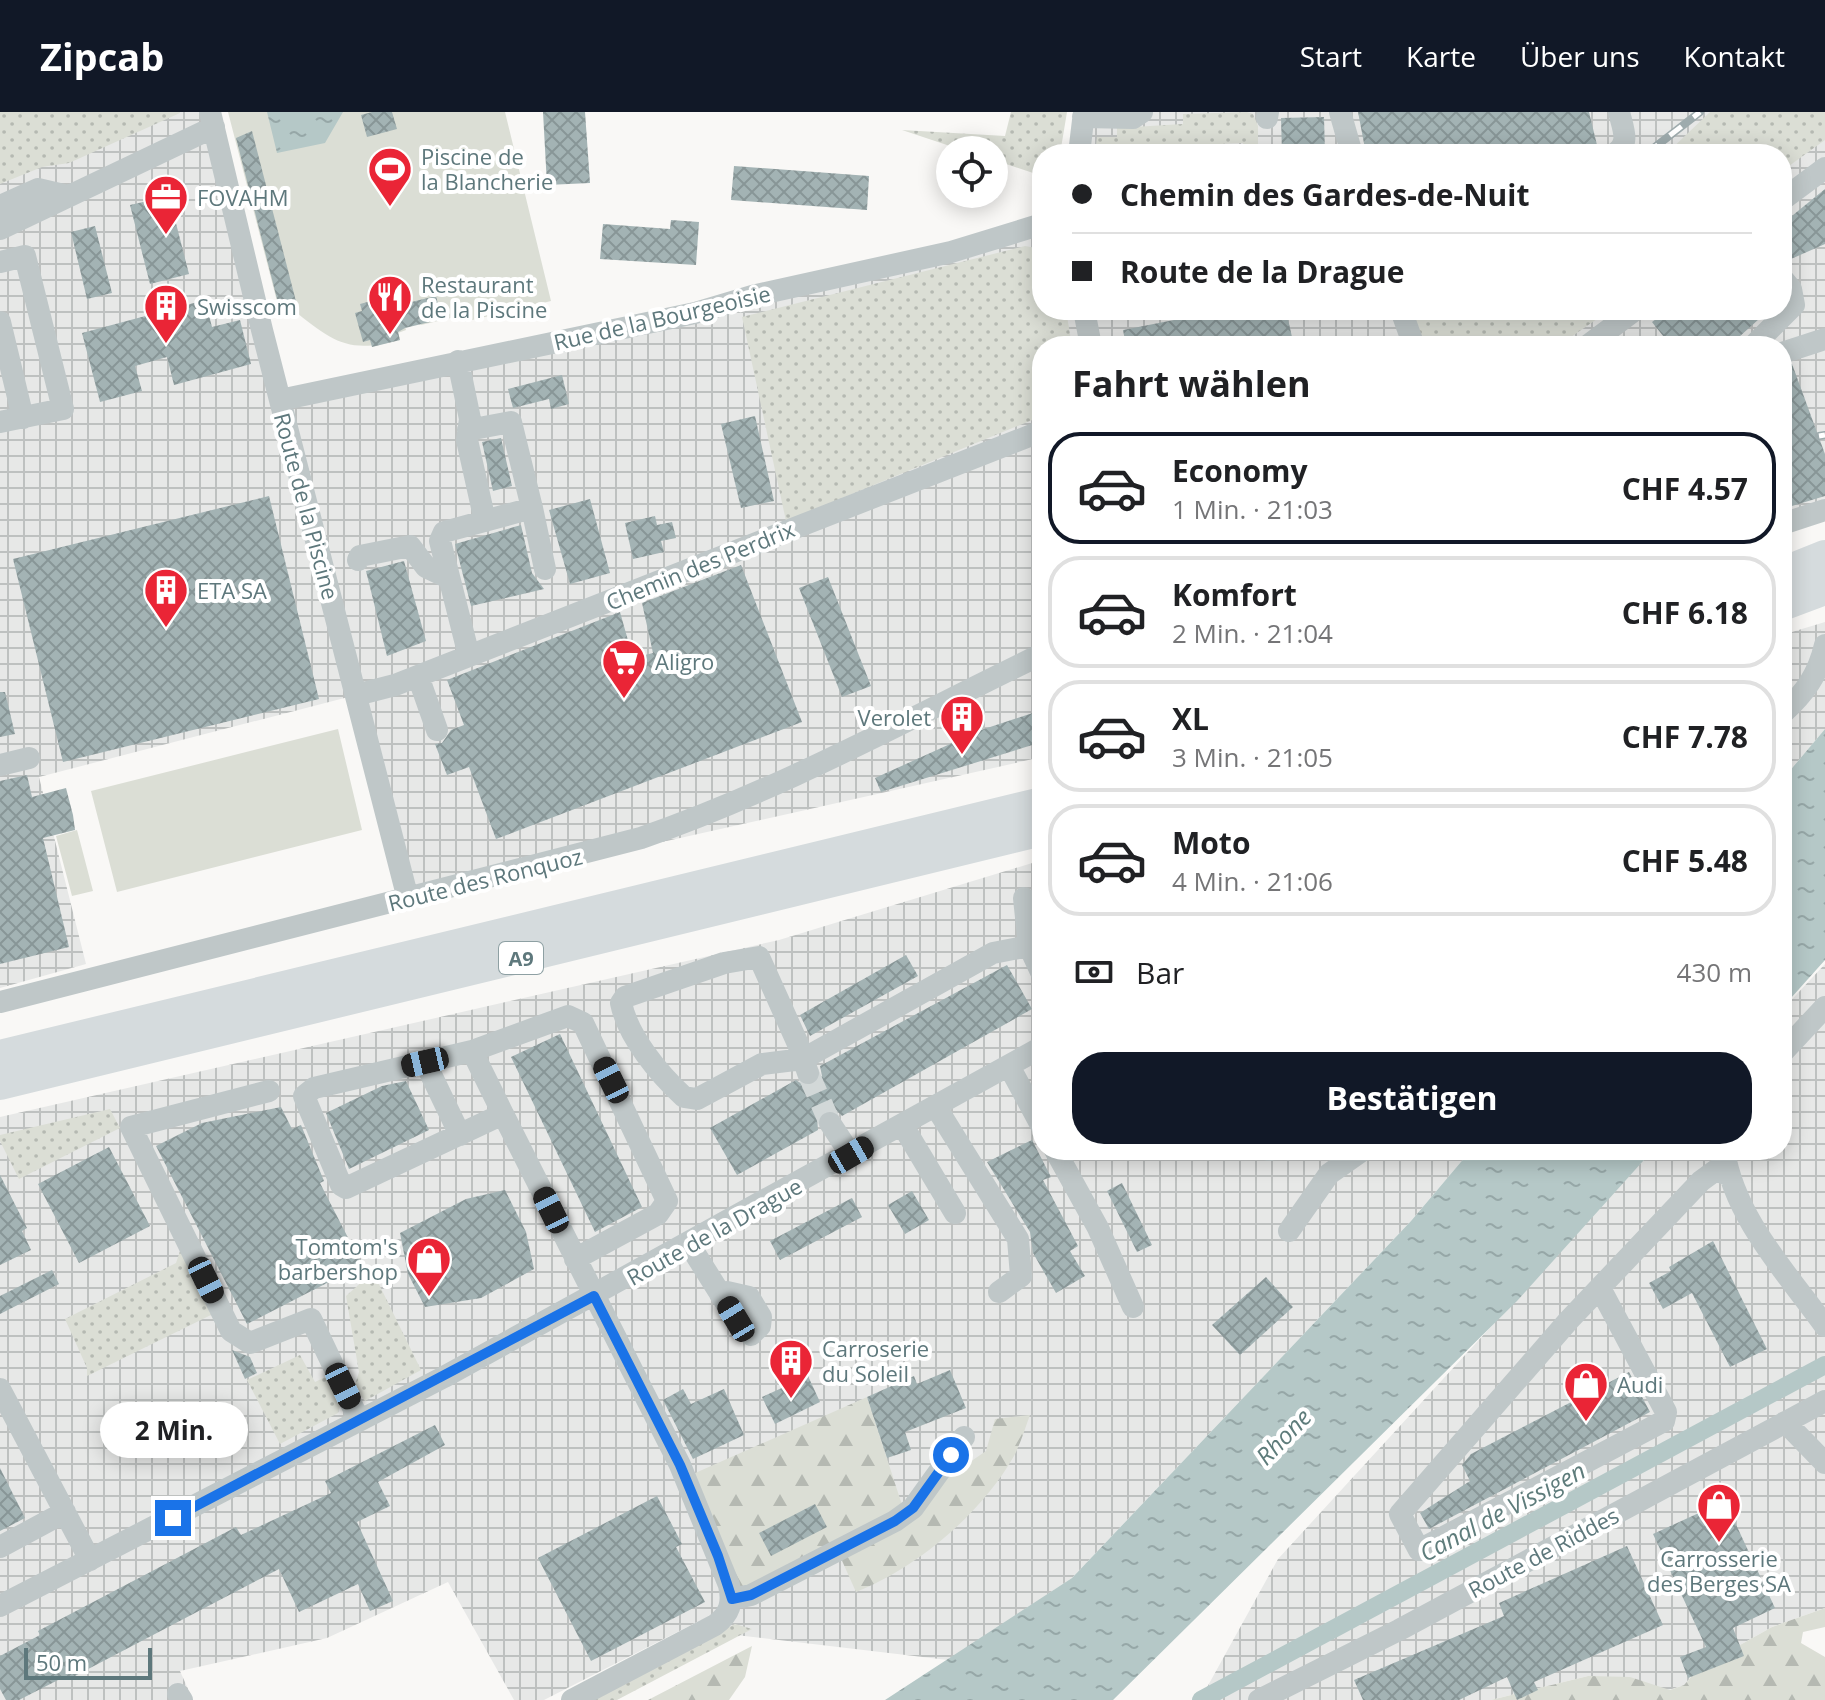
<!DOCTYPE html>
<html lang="de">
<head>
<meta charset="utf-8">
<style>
	body { margin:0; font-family:"Open Sans",sans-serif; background:#f2f2f2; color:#202124; height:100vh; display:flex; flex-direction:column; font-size:30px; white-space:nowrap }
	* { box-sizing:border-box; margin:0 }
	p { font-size:26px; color:#757577 }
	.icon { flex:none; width:44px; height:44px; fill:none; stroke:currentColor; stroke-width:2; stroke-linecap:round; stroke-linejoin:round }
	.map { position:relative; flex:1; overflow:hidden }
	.details { position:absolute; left:1032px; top:224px; width:760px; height:824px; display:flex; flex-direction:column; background:#fff; border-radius:32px; box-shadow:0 4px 20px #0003 }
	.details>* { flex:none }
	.guide { position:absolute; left:1032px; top:32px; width:760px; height:176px; border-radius:32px; box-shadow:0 4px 20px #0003; display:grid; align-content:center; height:176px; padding:0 40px; background:#fff }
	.fabs { position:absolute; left:936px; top:24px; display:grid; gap:16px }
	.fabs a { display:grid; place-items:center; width:72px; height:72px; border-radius:50%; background:#fff; box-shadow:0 4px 20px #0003; font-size:40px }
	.scale { position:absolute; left:24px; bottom:20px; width:128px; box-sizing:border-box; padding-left:8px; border:4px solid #5e787c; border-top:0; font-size:22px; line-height:28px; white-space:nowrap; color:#5e787c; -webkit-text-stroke:6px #fff; paint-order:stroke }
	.end { position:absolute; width:36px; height:36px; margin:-18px; border:10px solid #1a73e8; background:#fff; box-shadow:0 0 0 4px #fff }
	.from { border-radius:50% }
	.bubble { position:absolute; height:56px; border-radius:28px; background:#fff; box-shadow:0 4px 20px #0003; font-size:26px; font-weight:700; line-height:56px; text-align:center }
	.car { position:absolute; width:24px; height:48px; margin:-24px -12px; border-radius:10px; box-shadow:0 0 6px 2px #0007; background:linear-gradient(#222 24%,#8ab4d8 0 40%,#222 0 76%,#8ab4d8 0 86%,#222 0) }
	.guide b { display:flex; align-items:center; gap:28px; height:76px; font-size:30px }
	.guide b+b { border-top:2px solid #e0e0e0 }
	.guide i { width:20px; height:20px; background:#202124 }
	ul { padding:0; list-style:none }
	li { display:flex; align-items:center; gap:24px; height:112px; margin:0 16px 12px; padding:0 24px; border:4px solid #e0e0e0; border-radius:32px }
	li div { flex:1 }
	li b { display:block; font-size:30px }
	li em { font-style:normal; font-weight:700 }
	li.active { border-color:#111827 }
	li>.icon { width:72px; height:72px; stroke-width:1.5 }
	h2 { padding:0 40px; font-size:36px; line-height:96px }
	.pay { display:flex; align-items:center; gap:20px; height:88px; padding:0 40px; font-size:30px }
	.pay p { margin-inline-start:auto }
	.button { display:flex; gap:16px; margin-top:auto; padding:16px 40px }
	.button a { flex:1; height:92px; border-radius:32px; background:#111827; color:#fff; font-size:32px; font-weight:700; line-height:92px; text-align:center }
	header { display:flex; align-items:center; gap:48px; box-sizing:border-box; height:112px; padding:0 40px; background:#111827; color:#fff }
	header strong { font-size:38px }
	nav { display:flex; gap:44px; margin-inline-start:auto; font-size:28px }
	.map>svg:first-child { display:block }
	.industrial { fill:url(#industrial-grid) }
	.green { fill:url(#green-dots) }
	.forest { fill:url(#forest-firs) }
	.pitch { fill:#dbded5 }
	.water { fill:url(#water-ripples) }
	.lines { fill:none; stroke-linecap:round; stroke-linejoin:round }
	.canal { stroke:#b5c8c7; stroke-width:18 }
	.building { fill:url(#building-cross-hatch) }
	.minor-tunnel { stroke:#d2d8d8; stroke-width:22; stroke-dasharray:22 11; stroke-linecap:butt }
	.minor { stroke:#bfc7c8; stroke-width:22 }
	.highway { stroke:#d5dbdd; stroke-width:32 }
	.rail-casing { stroke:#9eabad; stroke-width:8 }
	.rail { stroke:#fff; stroke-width:5; stroke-dasharray:15; stroke-linecap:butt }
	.route { stroke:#1a73e8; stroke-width:10 }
	.labels { text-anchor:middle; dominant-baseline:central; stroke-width:8; stroke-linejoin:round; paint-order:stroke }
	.shield { fill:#fff; stroke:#8ea0a3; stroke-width:2 }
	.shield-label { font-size:20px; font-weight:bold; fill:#5e787c }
	.poi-label { font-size:22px; fill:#5e787c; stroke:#fff; text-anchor:start }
	.street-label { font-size:22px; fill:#5e787c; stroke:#fff }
	.water-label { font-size:24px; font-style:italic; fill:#5e7c7b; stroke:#fff }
</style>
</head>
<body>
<header>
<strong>Zipcab</strong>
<nav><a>Start</a><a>Karte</a><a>Über uns</a><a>Kontakt</a></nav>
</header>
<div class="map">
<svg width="1825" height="1588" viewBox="0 0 1825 1588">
	<defs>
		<pattern id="industrial-grid" width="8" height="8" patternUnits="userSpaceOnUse" patternTransform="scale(2)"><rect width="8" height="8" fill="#e7e8e7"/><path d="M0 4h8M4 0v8" fill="none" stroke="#bec1c0"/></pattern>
		<pattern id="green-dots" width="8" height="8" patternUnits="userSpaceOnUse" patternTransform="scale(2)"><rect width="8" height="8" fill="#dbded5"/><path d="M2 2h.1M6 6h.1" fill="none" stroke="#b5b9b2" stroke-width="1.8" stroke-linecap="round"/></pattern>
		<pattern id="forest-firs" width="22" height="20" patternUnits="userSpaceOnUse" patternTransform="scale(2)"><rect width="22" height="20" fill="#dbded5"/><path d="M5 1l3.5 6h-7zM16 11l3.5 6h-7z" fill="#b5b9b2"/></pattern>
		<pattern id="water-ripples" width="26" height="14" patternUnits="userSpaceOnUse" patternTransform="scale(2)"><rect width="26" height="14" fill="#b5c8c7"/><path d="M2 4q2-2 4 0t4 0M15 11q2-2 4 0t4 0" fill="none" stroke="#96a7a7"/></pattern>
		<pattern id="building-cross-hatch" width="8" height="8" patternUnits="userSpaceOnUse" patternTransform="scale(2)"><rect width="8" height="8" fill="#a3b3b4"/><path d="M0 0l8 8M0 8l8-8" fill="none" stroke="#889697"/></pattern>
	</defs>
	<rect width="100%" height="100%" fill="#f9f8f6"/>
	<!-- industrial -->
	<path class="industrial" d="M0,0H210L280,288L1042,112V198H1782V42H1079L1084,0H1825V404L1782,419V234H1042V645L408,787L356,583L39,665L86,852L0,876Z
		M1825,510V617L1782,668V523Z
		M1042,748V1038H1471L1411,1109L1072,1466L948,1548L710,1520L701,1508L544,1588H514L448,1470L327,1526L180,1559L193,1588H0V1005L779,828Z
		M1825,852V1496L1772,1515L1699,1556L1684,1573L1669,1578L1588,1564L1491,1588H1200L1278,1447L1653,1038H1782V898Z"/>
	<!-- green -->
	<path class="green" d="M0,0H180V1L69,51L42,55L0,72Z
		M1011,0H1067L1060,42H1042V64L994,48V38H962L902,18L1005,24Z
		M1247,0L1253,2L1258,14V32L1249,42H1244L1243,31L1123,36L1122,42H1095L1097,25H1117V16L1183,12V2Z
		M1710,0H1825V28L1782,59V42H1666Z
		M1025,134L1042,137V198H1066L1072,234H1042V304L786,409L742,205Z
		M1410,198H1610L1558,234H1423Z
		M110,997L120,1016L19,1067L0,1029V1023Z
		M181,1136L213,1202L87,1264V1256L65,1207L176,1151Z
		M373,1160L421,1258L365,1289L354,1276L359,1260L346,1184Z
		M300,1243L315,1270L325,1265L341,1291L338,1301L280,1332L247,1268Z
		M735,1512L752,1517L617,1588H586Z"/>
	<!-- forest -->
	<path class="forest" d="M867,1285L903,1396L986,1339L995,1307L1030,1303C1025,1316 1021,1331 1014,1344C981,1402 917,1456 856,1480L839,1442L741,1482L693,1362Z
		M1825,1496V1515L1803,1520L1801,1531L1825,1545V1588H1491L1588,1564L1630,1565L1670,1578L1684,1573L1699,1556L1772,1515Z
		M752,1534L745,1565L729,1588H648Z"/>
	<!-- pitch -->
	<path class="pitch" d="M228,0H505L551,189L464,210L455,205L421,213L419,206L404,210L406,218L398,221L400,228C348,242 333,230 292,197L280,201Z
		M338,617L362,718L117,780L91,679Z
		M77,718L93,779L72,784L56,724Z"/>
	<!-- water -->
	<path class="water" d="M267,0H343L325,31L277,41Z
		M1825,617V848L1782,896V668Z
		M1471,1038H1653L1517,1189L1113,1588H885L1072,1466L1411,1109Z"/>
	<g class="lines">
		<!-- canal -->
		<path class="canal" d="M1201,1588L1825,1253"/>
	</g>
	<!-- building -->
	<path class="building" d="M372,0H392L397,17L367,25L361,3Z
		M543,0H585L590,71L547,73Z
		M1358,0H1589L1597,33L1561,42H1366Z
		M1324,5L1325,42H1282L1281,6Z
		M252,19L298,197H281L277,187L236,26Z
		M734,54L869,64L867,98L731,88Z
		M1825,77V132L1791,147L1782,131V112Z
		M169,84L189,162L150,172L130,93Z
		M671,108L699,110L696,153L600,147L603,112L670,117Z
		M95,114L112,181L87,187L71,120Z
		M390,184L392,192L399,190V193L436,184L442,207L405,216L398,220L400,228L372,235L370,228L363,230L355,201L362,199L360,192Z
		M205,188L212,215L240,208L251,252L174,273L167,245L135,254L142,279L100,290L82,221Z
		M1225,198H1286L1294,234H1126L1123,218Z
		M1668,198H1769L1729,234L1722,228L1714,234H1671L1652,210Z
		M1792,252L1825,342V384L1782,397V255Z
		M562,263L569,292L551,297L549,287L513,296L508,277Z
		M755,304L774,389L741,396L721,312Z
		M501,326L512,374L493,379L482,330Z
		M269,384L319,587L63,650L13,447Z
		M590,387L610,461L570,472L549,398Z
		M655,404L657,413L672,410L676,426L661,429L664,440L633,447L625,411Z
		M521,413L532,461L544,477L471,494L455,432Z
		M404,449L426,529L387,544L366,459Z
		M741,453L802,610L496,727L469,655L447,663L435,632L442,631L451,618L464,613L447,568L620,500L633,546L653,541L642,491Z
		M828,465L871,574L842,585L799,476Z
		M0,580H5L15,622L0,625Z
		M1042,598V630L881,680L875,666L981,618Z
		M27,663L32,685L66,676L73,703L75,718L43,726L69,835L0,852V669Z
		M906,843L918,864L810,924L800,903Z
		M1007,853L1032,897L842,1004L836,998L823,999L817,1005L818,1018L737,1063L710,1016L796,968L805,974H813L822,964L820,954Z
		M560,922L642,1095L595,1120L511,945Z
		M406,969L429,1018L349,1057L326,1001L382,974Z
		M281,995L292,1017L301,1013L324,1069L320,1071L362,1153L247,1212L156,1034L202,1011Z
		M1032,1028L1051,1065L1043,1068L1078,1134L1070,1139L1085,1164L1056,1181L1033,1141L1030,1120L987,1050Z
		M109,1035L150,1114L79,1151L38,1072Z
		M0,1063L27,1116L22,1119L31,1138L0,1153Z
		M1122,1071L1152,1133L1137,1140L1107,1079Z
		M505,1078L526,1120L534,1157L481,1186L425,1195L408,1162L400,1121L466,1087Z
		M912,1079L929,1108L905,1122L888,1093Z
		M852,1086L862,1105L780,1148L770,1129Z
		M1713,1129L1767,1237L1730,1255L1692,1181L1663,1197L1649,1171L1671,1159L1669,1155Z
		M52,1158L59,1172L0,1202V1184Z
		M1266,1165L1293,1195L1240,1243L1212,1213Z
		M232,1238L250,1245L257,1261L245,1267Z
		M950,1258L966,1296L905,1320L911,1338L887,1346L867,1285L914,1264L917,1272Z
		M1629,1260L1650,1300L1429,1417L1420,1401L1470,1369L1462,1353L1471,1342Z
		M808,1264L820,1290L775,1312L762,1285Z
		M683,1277L691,1292L724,1277L744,1323L693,1347L663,1288Z
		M435,1313L445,1333L378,1370L390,1394L357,1410L393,1489L370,1499L358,1472L299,1500L279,1457L71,1566H62L19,1588H6L0,1577V1544L40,1523L38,1519L236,1415L241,1423L331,1381L325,1369Z
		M0,1356L25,1406L0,1419Z
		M657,1384L682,1432L676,1435L705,1490L591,1549L538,1446Z
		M1725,1389L1775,1496L1733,1516L1744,1544L1688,1566L1680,1545L1706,1535L1653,1422Z
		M815,1392L827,1415L771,1444L759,1421Z
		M1627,1434L1663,1513L1534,1570L1538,1578L1517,1588L1507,1565L1459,1588H1363L1354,1568L1504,1504L1499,1491Z"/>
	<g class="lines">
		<!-- minor-tunnel -->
		<path class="minor-tunnel" d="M808,961L830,1011"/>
		<!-- minor -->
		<path class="minor" d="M210,0L262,218L408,787
			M1340,0L1352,42
			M1083,5L1133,6L1142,0
			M1267,6L1268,0
			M1079,42L1084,0
			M1614,42C1631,32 1623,17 1619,0
			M1782,88L1825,56
			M0,94L38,77L68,84
			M0,117L214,15
			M0,150L25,144L63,297L0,310
			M1084,198L1091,234
			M1401,198L1414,234
			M0,210L23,306
			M1587,234L1635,198
			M1753,234L1794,193L1791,177L1782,166
			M1782,241L1825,227
			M458,249L470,307L467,328L485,409
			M280,288L695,201L752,184L951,140L1042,112
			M468,318L511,310L532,396
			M1782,412L1825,398
			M358,448L360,444L410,434L426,455L449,466
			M469,544L440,429L444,420L532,396L545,457
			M418,564L437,618
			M356,583L395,573L1042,319
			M1782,602C1805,581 1818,563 1825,533
			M0,653L29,646
			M1024,786L1029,834
			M0,890L641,726C780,678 910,606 1042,542
			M472,939L568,904L583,911L667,1089L658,1102L575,1147
			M1782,941L1825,895
			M425,950L460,1023
			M1009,954L1042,1015
			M808,961L798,932L759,845L724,851L625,885L621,891C628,925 659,962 684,985L697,987L762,952L803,947L993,841L1029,834L1042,862
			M269,979L131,1015L231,1219L250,1231L311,1207L359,1308
			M936,995L1018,1127L1021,1164L999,1180
			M503,1002L472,939L314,976L304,984L341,1073L346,1076L503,1002L680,1353L729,1473C733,1491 730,1502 715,1513L572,1588
			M830,1011L851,1043
			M903,1014L955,1101
			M1055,1038L1098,1116L1133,1195
			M1269,1038H1270
			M1724,1038C1734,1105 1786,1160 1825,1214
			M1289,1119L1329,1062L1363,1038
			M689,1132L736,1207L751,1223L760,1214L761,1205L749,1185L727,1180L720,1182
			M1601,1178L1666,1300L1664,1309L1419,1438L1400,1402L1569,1208L1701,1069L1716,1058L1728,1063
			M0,1277L90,1448
			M1785,1310L1825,1351
			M0,1435L65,1400
			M732,1487L751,1483L895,1409L913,1396L964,1325
			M0,1494L444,1265L1042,935
			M178,1582L182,1588
			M1259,1588L1399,1518L1825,1289"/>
		<!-- highway -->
		<path class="highway" d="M1782,461L1825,444
			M1782,493L1825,477
			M0,944L1042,691
			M0,972L1042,718"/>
		<!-- rail casing -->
		<g class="rail-casing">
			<path id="rail" d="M1646,42L1700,0
				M1819,324L1825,323"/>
		</g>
		<!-- rail -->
		<use href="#rail" class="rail"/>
	</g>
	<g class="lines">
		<!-- route -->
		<path class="route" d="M173,1406L594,1184L680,1353L718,1444L732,1487L751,1483L895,1409L913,1396L951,1343"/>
	</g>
	<!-- icons -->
	<defs>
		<g id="stadium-pin" transform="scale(2.3)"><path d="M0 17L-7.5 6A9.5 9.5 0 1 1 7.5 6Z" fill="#ea2536" stroke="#fff"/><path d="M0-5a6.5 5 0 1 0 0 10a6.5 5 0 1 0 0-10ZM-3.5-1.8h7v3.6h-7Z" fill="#fff"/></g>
		<g id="office-pin" transform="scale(2.3)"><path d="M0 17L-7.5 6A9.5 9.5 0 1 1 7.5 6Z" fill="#ea2536" stroke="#fff"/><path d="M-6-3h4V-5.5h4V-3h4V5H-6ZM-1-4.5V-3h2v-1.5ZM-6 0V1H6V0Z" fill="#fff"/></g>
		<g id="restaurant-pin" transform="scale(2.3)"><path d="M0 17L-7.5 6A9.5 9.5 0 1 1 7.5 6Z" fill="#ea2536" stroke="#fff"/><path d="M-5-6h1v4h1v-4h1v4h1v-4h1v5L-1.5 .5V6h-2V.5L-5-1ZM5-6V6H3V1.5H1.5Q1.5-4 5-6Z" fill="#fff"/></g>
		<g id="building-pin" transform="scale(2.3)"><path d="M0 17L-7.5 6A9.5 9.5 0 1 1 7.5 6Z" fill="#ea2536" stroke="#fff"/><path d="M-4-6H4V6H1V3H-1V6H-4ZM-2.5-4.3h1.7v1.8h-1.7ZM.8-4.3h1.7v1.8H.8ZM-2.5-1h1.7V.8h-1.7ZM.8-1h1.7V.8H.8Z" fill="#fff"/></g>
		<g id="supermarket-pin" transform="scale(2.3)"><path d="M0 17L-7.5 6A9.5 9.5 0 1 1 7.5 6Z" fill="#ea2536" stroke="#fff"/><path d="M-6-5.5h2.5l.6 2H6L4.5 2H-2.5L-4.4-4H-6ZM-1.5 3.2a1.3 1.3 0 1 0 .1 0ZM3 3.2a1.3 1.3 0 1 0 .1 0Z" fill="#fff"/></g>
		<g id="shop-pin" transform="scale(2.3)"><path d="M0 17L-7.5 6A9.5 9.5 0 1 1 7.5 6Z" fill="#ea2536" stroke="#fff"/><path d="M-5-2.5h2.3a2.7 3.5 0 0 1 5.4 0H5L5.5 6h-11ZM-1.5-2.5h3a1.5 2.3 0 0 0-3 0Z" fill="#fff"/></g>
	</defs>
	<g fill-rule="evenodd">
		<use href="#stadium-pin" x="390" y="57"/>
		<use href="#office-pin" x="166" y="85"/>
		<use href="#restaurant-pin" x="390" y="185"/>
		<use href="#building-pin" x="166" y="194"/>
		<use href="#building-pin" x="166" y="478"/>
		<use href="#supermarket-pin" x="624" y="549"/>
		<use href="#building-pin" x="962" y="605"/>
		<use href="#shop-pin" x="429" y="1147"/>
		<use href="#building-pin" x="791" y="1249"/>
		<use href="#shop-pin" x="1586" y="1272"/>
		<use href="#shop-pin" x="1719" y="1393"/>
	</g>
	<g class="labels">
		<!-- shield labels -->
		<rect class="shield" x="499" y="830" width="44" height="32" rx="6"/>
		<g class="shield-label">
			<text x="521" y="846">A9</text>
		</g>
		<!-- poi labels -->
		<g class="poi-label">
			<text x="421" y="44">Piscine de<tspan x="421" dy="25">la Blancherie</tspan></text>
			<text x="197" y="85">FOVAHM</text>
			<text x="421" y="172">Restaurant<tspan x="421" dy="25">de la Piscine</tspan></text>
			<text x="197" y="194">Swisscom</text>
			<text x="197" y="478">ETA SA</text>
			<text x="655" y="549">Aligro</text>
			<text x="931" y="605" text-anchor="end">Verolet</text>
			<text x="398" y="1134" text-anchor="end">Tomtom's<tspan x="398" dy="25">barbershop</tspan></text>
			<text x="822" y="1236">Carroserie<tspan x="822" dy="25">du Soleil</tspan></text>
			<text x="1617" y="1272">Audi</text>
			<text x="1719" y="1446" text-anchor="middle">Carrosserie<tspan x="1719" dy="25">des Berges SA</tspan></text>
		</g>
		<!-- street labels -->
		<g class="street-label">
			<text transform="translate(662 205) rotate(-13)">Rue de la Bourgeoisie</text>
			<text transform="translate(307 394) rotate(75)">Route de la Piscine</text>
			<text transform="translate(700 453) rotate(-22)">Chemin des Perdrix</text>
			<text transform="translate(485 767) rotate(-14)">Route des Ronquoz</text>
			<text transform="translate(714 1119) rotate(-29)">Route de la Drague</text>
			<text transform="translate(1543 1440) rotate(-28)">Route de Riddes</text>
		</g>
		<!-- water labels -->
		<g class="water-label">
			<text transform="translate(1283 1324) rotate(-46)">Rhone</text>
			<text transform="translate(1502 1399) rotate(-28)">Canal de Vissigen</text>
		</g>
	</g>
</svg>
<div class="fabs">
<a><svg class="icon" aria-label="locate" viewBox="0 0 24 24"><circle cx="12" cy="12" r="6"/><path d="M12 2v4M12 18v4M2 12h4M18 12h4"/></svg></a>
</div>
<div class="scale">50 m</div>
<i class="end from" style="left:951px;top:1343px"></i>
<i class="end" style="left:173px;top:1406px"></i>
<div class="bubble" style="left:100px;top:1290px;width:148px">2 Min.</div>
<i class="car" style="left:425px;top:950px;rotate:257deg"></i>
<i class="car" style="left:611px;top:968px;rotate:334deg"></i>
<i class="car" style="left:851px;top:1043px;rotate:60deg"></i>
<i class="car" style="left:551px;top:1098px;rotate:334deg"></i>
<i class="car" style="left:206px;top:1168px;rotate:154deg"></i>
<i class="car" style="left:736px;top:1207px;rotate:329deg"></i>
<i class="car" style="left:343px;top:1274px;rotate:154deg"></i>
<div class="guide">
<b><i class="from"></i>Chemin des Gardes-de-Nuit</b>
<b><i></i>Route de la Drague</b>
</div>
<section class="details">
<h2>Fahrt wählen</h2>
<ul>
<li class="active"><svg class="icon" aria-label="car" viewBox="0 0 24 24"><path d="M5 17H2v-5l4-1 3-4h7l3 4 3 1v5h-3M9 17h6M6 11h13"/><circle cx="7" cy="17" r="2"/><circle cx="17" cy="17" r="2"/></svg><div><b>Economy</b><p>1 Min. · 21:03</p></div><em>CHF 4.57</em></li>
<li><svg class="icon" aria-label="car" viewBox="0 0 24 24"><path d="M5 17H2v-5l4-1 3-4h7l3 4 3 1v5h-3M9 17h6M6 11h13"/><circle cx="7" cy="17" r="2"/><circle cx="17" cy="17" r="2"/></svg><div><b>Komfort</b><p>2 Min. · 21:04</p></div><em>CHF 6.18</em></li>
<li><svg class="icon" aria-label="car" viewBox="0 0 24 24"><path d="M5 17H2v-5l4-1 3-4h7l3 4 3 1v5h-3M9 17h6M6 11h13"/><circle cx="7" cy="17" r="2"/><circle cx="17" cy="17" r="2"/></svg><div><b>XL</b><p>3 Min. · 21:05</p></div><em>CHF 7.78</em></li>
<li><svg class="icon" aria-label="car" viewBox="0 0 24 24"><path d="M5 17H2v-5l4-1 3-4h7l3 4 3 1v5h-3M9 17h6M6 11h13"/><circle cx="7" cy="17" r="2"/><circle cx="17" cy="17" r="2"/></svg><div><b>Moto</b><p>4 Min. · 21:06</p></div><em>CHF 5.48</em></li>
</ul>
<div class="pay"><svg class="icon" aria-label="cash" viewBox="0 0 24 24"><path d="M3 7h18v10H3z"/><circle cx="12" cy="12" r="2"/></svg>Bar<p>430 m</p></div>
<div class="button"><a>Bestätigen</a></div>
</section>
</div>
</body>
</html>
